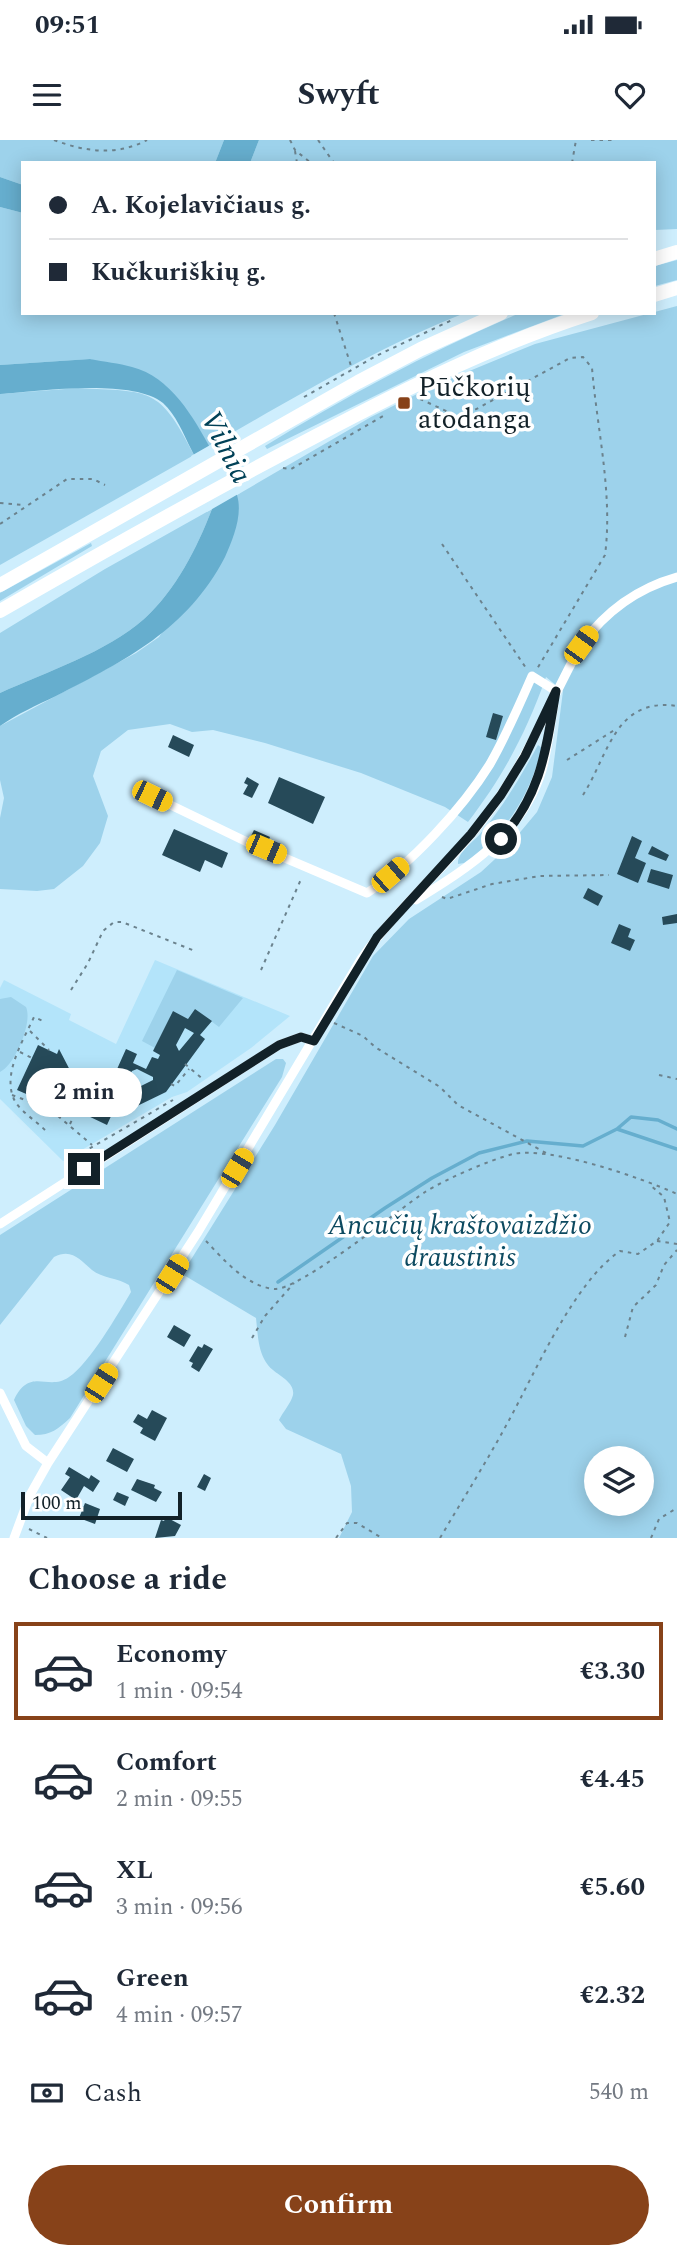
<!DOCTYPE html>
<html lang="en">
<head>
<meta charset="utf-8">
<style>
	body { margin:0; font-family:Spectral,serif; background:#f6f6f7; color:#1f2937; height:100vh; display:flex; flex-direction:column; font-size:26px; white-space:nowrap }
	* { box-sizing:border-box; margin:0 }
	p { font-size:23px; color:#747a83 }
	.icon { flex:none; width:38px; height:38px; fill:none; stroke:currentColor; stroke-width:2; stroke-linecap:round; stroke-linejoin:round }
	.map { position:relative; height:1398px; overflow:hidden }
	.sheet { display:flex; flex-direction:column; background:#fff; flex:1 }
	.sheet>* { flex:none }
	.guide { position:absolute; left:21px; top:21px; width:635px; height:154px; border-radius:0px; box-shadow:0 4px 18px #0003; display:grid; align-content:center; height:154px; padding:0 28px; background:#fff }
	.buttons { position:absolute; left:584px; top:1306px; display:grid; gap:14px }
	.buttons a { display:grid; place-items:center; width:70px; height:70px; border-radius:50%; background:#fff; box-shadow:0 4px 18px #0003; font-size:35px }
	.scale { position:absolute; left:21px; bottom:18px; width:161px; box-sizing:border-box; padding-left:7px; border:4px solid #122128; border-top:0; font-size:19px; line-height:24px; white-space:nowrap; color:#122128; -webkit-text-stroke:5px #fff; paint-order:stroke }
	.end { position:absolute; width:32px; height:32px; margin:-16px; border:9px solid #122128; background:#fff; box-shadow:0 0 0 4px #fff }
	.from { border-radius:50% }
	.bubble { position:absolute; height:49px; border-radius:24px; background:#fff; box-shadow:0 4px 18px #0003; font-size:23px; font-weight:700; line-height:49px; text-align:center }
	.car { position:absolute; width:21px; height:42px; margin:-21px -10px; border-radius:9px; box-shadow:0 0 5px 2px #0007; background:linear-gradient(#f5c518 24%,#345 0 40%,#f5c518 0 76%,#345 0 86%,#f5c518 0) }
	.guide b { display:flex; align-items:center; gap:24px; height:66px; font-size:26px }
	.guide b+b { border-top:2px solid #e0e1e3 }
	.guide i { width:18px; height:18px; background:#1f2937 }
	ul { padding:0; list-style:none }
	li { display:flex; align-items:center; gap:21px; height:98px; margin:0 14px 10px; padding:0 14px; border:4px solid transparent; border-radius:0px }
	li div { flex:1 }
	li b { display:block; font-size:26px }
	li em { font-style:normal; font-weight:700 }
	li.on { border-color:#874219 }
	li>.icon { width:63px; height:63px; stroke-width:1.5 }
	h2 { padding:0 28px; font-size:32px; line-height:84px }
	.pay { display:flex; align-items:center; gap:18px; height:77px; padding:0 28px; font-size:26px }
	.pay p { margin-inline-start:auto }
	.cta { display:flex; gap:14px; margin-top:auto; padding:14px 28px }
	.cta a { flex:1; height:80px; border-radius:42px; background:#874219; color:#fff; font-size:28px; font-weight:700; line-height:80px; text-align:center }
	.status { display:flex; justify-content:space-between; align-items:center; height:49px; padding:0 35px; background:#fff; direction:ltr }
	.status svg { height:19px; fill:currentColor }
	header { display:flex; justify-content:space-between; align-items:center; height:91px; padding:0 28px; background:#fff; font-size:32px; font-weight:700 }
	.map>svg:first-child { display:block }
	.built { fill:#b3e4fa }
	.green { fill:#9dd2eb; fill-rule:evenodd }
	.water { fill:#66aece }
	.pier { fill:#ceeefd }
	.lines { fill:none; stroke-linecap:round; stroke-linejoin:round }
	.stream { stroke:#66aece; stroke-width:3.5 }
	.building { fill:#264a59; fill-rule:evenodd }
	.path { stroke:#6b828d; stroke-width:2; stroke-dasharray:3.5 5; stroke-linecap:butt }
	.street { stroke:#fff; stroke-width:9 }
	.primary { stroke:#fff; stroke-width:14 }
	.route { stroke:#122128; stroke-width:9 }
	.poi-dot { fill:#874219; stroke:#fff; stroke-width:2.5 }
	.labels { text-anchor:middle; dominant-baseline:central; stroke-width:7; stroke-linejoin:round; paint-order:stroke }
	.poi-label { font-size:28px; fill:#122128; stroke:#fff; text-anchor:start }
	.park-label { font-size:28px; font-style:italic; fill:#0d4a60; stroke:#fff }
	.water-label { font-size:30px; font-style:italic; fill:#004157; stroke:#fff }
</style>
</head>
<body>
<div class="status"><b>09:51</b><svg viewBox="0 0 49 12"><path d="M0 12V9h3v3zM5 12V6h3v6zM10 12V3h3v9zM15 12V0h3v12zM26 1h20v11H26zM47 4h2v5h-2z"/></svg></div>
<header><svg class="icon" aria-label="menu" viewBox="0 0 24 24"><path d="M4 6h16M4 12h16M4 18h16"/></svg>Swyft<svg class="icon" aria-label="heart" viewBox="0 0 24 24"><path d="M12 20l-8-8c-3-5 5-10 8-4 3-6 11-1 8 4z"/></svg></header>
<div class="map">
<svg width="677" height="1398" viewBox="0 0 677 1398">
	<rect width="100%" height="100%" fill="#ceeefd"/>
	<!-- built -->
	<path class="built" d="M155,820L290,876L251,908L187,952L172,957L63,1021L0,959V848L4,840L71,874L69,880L116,904Z"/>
	<!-- green -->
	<path class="green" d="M0,0H224L215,23H23V45L0,37Z
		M259,0H677V89L655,90L654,23H250Z
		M0,67L23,73V173H465C375,208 293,259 209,306L188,272L165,245L90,219L0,225Z
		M677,120V140L655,146V126Z
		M677,166V1398H339L352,1372L351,1346L341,1314L286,1289L279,1280C283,1272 291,1263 293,1255C295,1243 281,1237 273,1230C258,1218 258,1196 256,1178L182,1134L275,985L373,816L409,779L481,732L507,708L537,672L552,637L563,551L546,537C526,593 504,635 468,682L445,667L361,633L265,603L213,590L192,592L170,584L128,590L101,611L93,636L108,676L100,703L83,726L54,749L37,751L0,749V678L4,658L0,640V586L136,513L159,497L238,376L237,355L371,277L433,246L535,204ZM597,1318H642V1363H597Z
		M520,173H567L464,212L267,309L265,306C347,256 431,211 520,173Z
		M78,248C151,252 159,246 194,315L0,425V254Z
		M212,369C197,408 176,450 144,479C107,512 46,532 0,553V493L105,429Z
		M91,403L92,406L0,461V453Z
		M538,605L542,608C529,657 506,694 464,723L458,724C457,713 473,702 480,694C503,667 521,636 538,605Z
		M177,830L243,858L219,887L195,869L188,879L173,871L155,908L142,901Z
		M11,857L26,867C33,882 15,925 0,932V859Z
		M276,919H283L286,923L282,937L70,1278C58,1289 51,1295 35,1295L26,1286L14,1260C30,1226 48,1252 69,1237C89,1224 118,1174 131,1152L129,1145C118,1138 102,1138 92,1130C80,1120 72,1108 54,1117L0,1185V1095Z"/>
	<!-- water -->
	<path class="water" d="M224,0H259L250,23H215Z
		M0,37L23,45V73L0,67Z
		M90,219C104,222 119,223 132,227C171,237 193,277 211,309C219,323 232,340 237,355C243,375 233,399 225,417C187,490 126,520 56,556C37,565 17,574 0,586V553C46,532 107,512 144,479C176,450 197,408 212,369C210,349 200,326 191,309C183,293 176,275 163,263C133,238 38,251 0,254V225Z"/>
	<!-- pier -->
	<path class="pier" d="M212,304L240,353L207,372L208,363L191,316Z"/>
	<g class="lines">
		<!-- stream -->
		<path class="stream" d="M617,989L677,1009
			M278,1142L385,1068L432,1038L479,1013L527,1001L583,1006L617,989L631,977L658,980L677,989"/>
	</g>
	<!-- building -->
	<path class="building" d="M493,573L503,576L496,600L486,597Z
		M173,595L194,605L189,617L168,607Z
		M247,637L259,644L252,658L243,654L248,645L244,643Z
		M279,637L325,657L313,684L268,663Z
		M174,689L228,713L222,728L205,720L200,732L162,715Z
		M254,690L270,697L267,704L250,698Z
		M632,696L642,701L635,718L646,723L638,743L617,734Z
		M652,706L669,715L666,721L648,714Z
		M651,729L673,735L669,749L647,742Z
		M588,748L603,756L598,766L583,758Z
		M677,774V783L663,785L662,777Z
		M619,784L631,789L628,797L635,800L630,811L611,803Z
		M195,869L212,881L200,895L205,899L166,952L133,968L128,957L117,963L107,985L40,953L38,959L17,950L38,905L57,914L59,909L73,936L67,949L101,965L126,909L137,914L133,923L146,929L152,917L158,919L160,915L153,911L173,871L188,879ZM185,888L194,893L179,911L176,905ZM137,929L153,937V940L123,955L122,952L132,931Z
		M174,1185L191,1195L184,1207L167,1197Z
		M204,1204L213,1209L199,1232L191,1227L193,1223L189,1221L198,1206L202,1208Z
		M152,1270L167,1278L155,1301L140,1293L143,1288L133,1282L138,1274L147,1279Z
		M113,1308L134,1319L127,1332L106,1321Z
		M69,1327L89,1339L91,1335L100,1341L93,1352L84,1346L76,1360L61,1350L70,1337L65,1334Z
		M204,1334L211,1338L205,1351L197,1347Z
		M137,1339L155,1345L154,1348L162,1352L156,1362L131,1350Z
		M117,1352L129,1357L125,1366L113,1360Z
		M85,1363L100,1369L95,1384L79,1378Z
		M166,1377L181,1385L175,1396L155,1398L161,1380L164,1381Z"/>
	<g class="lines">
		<!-- path -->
		<path class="path" d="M54,0C86,12 117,16 147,0
			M290,0L295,10L311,23
			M318,0L334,23
			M591,0H616
			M295,11L297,23
			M572,23L576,0
			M334,173L352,229
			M304,257L376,216L454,179
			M420,259L455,275L471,272L570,218L583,217L592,228C597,289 613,354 605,415L537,529
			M283,328L291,329L385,275
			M0,363L23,365
			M0,384L67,339H93L105,345
			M442,404L526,528
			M567,620L616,589
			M583,655C609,614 615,557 677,566
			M442,757L447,759L492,744L540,736L609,735
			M261,830L302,737
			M71,850L88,823L103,791L114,782H122L195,811
			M334,883L363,896L375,907L440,947L458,965L546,1013
			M30,891L49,910
			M20,912L32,918
			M185,924L204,940
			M659,935L677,939
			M171,944L175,946L189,929
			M12,955L51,970L92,1005
			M52,969L56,960
			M70,984L76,971
			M45,990C36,981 23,973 16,963C0,937 23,901 34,877L45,882
			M75,1017L173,960
			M206,1101C224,1120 246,1146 274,1149C299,1151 398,1070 425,1052C448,1038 487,1021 513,1014C550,1006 642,1038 677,1054
			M657,1101L677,1104
			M625,1197L633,1167L656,1145L664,1125L677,1110
			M252,1198L265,1176L294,1143
			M29,1389L47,1398
			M336,1398L347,1383H357L382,1398
			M440,1398C463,1359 487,1321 508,1282C535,1233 574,1142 620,1111L638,1114L657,1101L670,1082L664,1057L649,1044
			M651,1398L659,1379L677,1368"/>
		<!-- street -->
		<path class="street" d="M152,656L245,701L367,753C411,724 462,669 490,624C506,596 519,566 532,536L556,551
			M416,760C470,727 523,693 542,630C548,609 550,586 554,565
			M0,1084L279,905L301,897L314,901
			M0,1253L26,1306L48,1323
			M14,1398L30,1355L48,1323L198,1092L361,819C399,765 452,723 491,669C528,618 551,560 581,505C605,472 638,448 677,437"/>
		<!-- primary -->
		<path class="primary" d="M654,119L677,112
			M654,155L677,148
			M0,445L358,242L421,209L501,173
			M0,471C104,411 209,352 316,296C405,249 495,204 592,173"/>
	</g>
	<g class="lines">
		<!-- route -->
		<path class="route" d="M84,1029L279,905L301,897L314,901L377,797L471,694L501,655L525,616L556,551C546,609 542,653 501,699"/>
	</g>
	<!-- markers -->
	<rect class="poi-dot" x="397" y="256" width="14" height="14" rx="3.5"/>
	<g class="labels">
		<!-- poi labels -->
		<g class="poi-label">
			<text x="418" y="247">Pūčkorių<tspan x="418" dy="32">atodanga</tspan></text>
		</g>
		<!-- park labels -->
		<g class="park-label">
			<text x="460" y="1085">Ancučių kraštovaizdžio<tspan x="460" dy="32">draustinis</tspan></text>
		</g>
		<!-- water labels -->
		<g class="water-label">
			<text transform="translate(226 307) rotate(63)">Vilnia</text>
		</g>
	</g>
</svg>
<div class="buttons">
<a><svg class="icon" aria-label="layers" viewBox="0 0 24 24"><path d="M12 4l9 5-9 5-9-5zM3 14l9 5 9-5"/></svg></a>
</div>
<div class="scale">100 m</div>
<i class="end from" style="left:501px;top:699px"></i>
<i class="end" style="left:84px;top:1029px"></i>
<div class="bubble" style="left:26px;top:928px;width:116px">2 min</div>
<i class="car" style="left:581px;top:505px;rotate:36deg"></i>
<i class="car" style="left:152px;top:656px;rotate:116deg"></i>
<i class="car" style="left:266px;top:709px;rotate:113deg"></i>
<i class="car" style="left:390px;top:735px;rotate:49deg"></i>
<i class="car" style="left:237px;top:1028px;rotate:31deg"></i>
<i class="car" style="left:172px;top:1134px;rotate:32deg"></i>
<i class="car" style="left:101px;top:1243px;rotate:33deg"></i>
<div class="guide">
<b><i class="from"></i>A. Kojelavičiaus g.</b>
<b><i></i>Kučkuriškių g.</b>
</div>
</div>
<section class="sheet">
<h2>Choose a ride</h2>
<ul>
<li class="on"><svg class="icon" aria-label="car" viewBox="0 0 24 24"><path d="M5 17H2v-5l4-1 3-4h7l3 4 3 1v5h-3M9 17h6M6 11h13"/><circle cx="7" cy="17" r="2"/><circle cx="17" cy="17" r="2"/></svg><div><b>Economy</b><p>1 min · 09:54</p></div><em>€3.30</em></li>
<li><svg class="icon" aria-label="car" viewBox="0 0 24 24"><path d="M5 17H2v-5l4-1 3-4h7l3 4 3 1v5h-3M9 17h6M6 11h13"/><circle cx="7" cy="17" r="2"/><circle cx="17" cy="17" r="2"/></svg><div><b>Comfort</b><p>2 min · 09:55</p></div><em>€4.45</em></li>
<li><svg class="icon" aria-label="car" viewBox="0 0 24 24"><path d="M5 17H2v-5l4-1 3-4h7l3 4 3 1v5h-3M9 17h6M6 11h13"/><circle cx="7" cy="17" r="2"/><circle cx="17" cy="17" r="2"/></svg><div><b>XL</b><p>3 min · 09:56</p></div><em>€5.60</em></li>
<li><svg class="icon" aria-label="car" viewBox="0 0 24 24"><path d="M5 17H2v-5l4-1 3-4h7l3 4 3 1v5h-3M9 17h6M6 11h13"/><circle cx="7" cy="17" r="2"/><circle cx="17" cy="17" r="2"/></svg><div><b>Green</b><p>4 min · 09:57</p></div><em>€2.32</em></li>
</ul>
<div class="pay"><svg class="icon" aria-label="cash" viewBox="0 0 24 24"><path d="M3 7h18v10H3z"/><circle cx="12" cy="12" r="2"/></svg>Cash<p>540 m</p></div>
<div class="cta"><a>Confirm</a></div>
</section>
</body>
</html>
